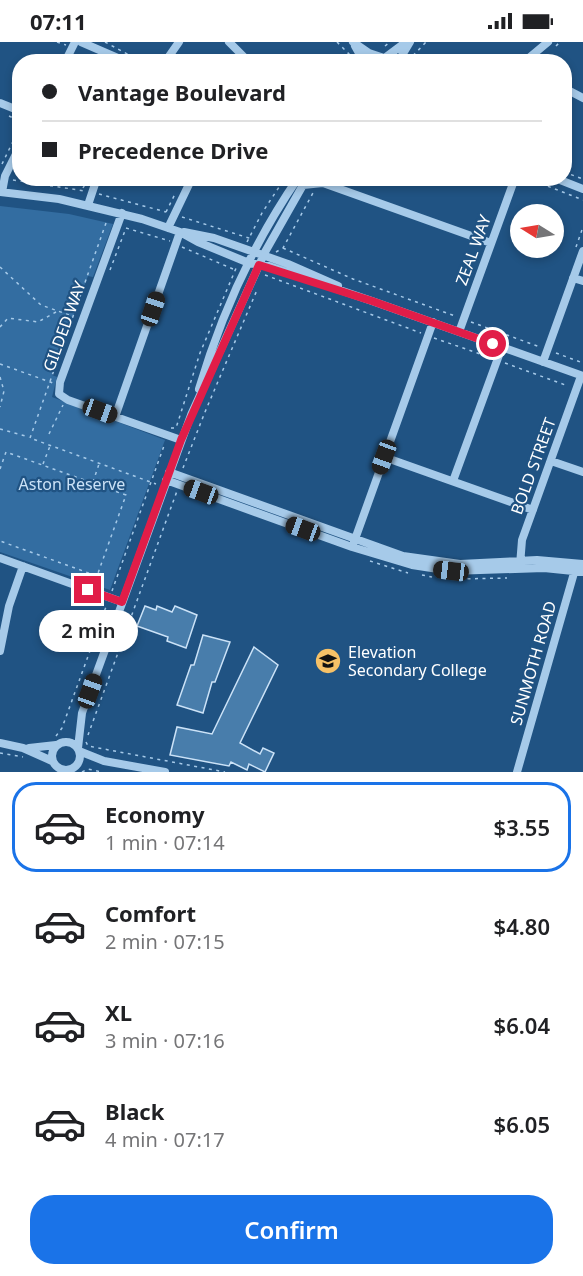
<!DOCTYPE html>
<html lang="en">
<head>
<meta charset="utf-8">
<style>
	body { margin:0; font-family:"Noto Sans",sans-serif; background:#f2f2f2; color:#202124; height:100vh; display:flex; flex-direction:column; font-size:22px; white-space:nowrap }
	* { box-sizing:border-box; margin:0 }
	p { font-size:20px; color:#757577 }
	.icon { flex:none; width:33px; height:33px; fill:none; stroke:currentColor; stroke-width:2; stroke-linecap:round; stroke-linejoin:round }
	.map { position:relative; height:730px; overflow:hidden }
	.side { display:flex; flex-direction:column; background:#fff; flex:1 }
	.side>* { flex:none }
	.guide { position:absolute; left:12px; top:12px; width:560px; height:132px; border-radius:24px; box-shadow:0 3px 9px #0003; display:grid; align-content:center; height:132px; padding:0 30px; background:#fff }
	.needle { width:39px; rotate:281deg }
	.controls { position:absolute; left:510px; top:162px; display:grid; gap:12px }
	.controls a { display:grid; place-items:center; width:54px; height:54px; border-radius:50%; background:#fff; box-shadow:0 3px 9px #0003; font-size:30px }
	.end { position:absolute; width:27px; height:27px; margin:-14px; border:8px solid #e11d48; background:#fff; box-shadow:0 0 0 3px #fff }
	.from { border-radius:50% }
	.bubble { position:absolute; height:42px; border-radius:21px; background:#fff; box-shadow:0 3px 9px #0003; font-size:20px; font-weight:600; line-height:42px; text-align:center }
	.car { position:absolute; width:18px; height:36px; margin:-18px -9px; border-radius:8px; box-shadow:0 0 4px 2px #0007; background:linear-gradient(#222 24%,#8ab4d8 0 40%,#222 0 76%,#8ab4d8 0 86%,#222 0) }
	.guide b { display:flex; align-items:center; gap:21px; height:57px; font-size:22px }
	.guide b+b { border-top:2px solid #e0e0e0 }
	.guide i { width:15px; height:15px; background:#202124 }
	ul { padding:10px 0 0; list-style:none }
	li { display:flex; align-items:center; gap:18px; height:90px; margin:0 12px 9px; padding:0 18px; border:3px solid transparent; border-radius:24px }
	li div { flex:1 }
	li b { display:block; font-size:22px }
	li em { font-style:normal; font-weight:600 }
	li.selected { border-color:#1a73e8 }
	li>.icon { width:54px; height:54px; stroke-width:1.5 }
	.primary-button { display:flex; gap:12px; margin-top:auto; padding:12px 30px }
	.primary-button a { flex:1; height:69px; border-radius:24px; background:#1a73e8; color:#fff; font-size:24px; font-weight:600; line-height:69px; text-align:center }
	.status { display:flex; justify-content:space-between; align-items:center; height:42px; padding:0 30px; background:#fff; direction:ltr }
	.status svg { height:16px; fill:currentColor }
	.map>svg:first-child { display:block }
	.green { fill:#336da1 }
	.building { fill:#487dab; stroke:#cbe2f7; stroke-width:1.5 }
	.lines { fill:none; stroke-linecap:round; stroke-linejoin:round }
	.path { stroke:#a6cae9; stroke-width:1.5; stroke-dasharray:3 4.5; stroke-linecap:butt }
	.minor { stroke:#a6cae9; stroke-width:8 }
	.route { stroke:#e11d48; stroke-width:8 }
	.labels { text-anchor:middle; dominant-baseline:central; stroke-width:4.5; stroke-linejoin:round; paint-order:stroke }
	.street-label { font-size:16px; fill:#fff; stroke:#205383 }
	.park-label { font-size:16px; fill:#cbe2f7; stroke:#205383 }
	.poi-label { font-size:16px; fill:#fff; stroke:#205383; text-anchor:start }
</style>
</head>
<body>
<div class="status"><b>07:11</b><svg viewBox="0 0 49 12"><path d="M0 12V9h3v3zM5 12V6h3v6zM10 12V3h3v9zM15 12V0h3v12zM26 1h20v11H26zM47 4h2v5h-2z"/></svg></div>
<div class="map">
<svg width="583" height="730" viewBox="0 0 583 730">
	<rect width="100%" height="100%" fill="#205383"/>
	<!-- green -->
	<path class="green" d="M0,164L69,172L113,182L93,235L88,234L52,333L57,335L52,355L165,398L110,548L0,510Z"/>
	<!-- building -->
	<path class="building" d="M145,564L156,568L157,564L172,570L175,564L197,573L186,606L167,599L168,595L137,584Z
		M203,593L230,600L215,640H212L203,671L177,663L191,623H194Z
		M254,605L278,623L240,701L260,712L263,706L274,711L265,730L249,722L247,728L231,720L229,724L170,713L177,685L212,692Z"/>
	<g class="lines">
		<!-- path -->
		<path class="path" d="M57,0L66,3
			M105,0L142,20
			M337,0L351,14
			M385,4L390,0
			M556,4L560,0
			M408,19L426,0
			M9,74L20,79
			M2,122L20,85
			M564,130L583,137
			M527,136L583,158
			M13,138L85,149
			M83,146L88,137
			M99,152L166,170
			M166,170L176,150
			M182,175L252,197
			M106,181L30,396L156,442
			M126,186L170,199
			M247,200L262,171L285,136
			M182,205L233,227
			M576,205L583,185
			M283,206L353,237L455,274
			M276,210L283,206L314,149
			M0,225L41,263L72,274
			M110,228L126,186
			M265,233L421,291
			M471,280L540,305
			M0,285L8,276L38,280L56,270
			M434,296L489,315
			M556,311L583,321
			M505,321L568,344
			M0,322L53,341
			M0,335L4,349L0,365
			M171,386H176L200,311L237,224
			M0,387L29,395
			M49,392L63,363
			M43,422L50,404
			M183,426L205,370L257,248
			M0,427L6,410L126,453L97,534L0,499
			M93,440L99,422
			M370,519L408,531
			M422,533L432,535
			M460,537L507,536
			M112,549L165,401
			M88,693L177,449
			M56,694L62,686L107,562
			M86,700L88,704L225,730
			M0,711L23,715
			M82,730L88,727L102,730"/>
		<!-- minor -->
		<path class="minor" d="M81,0L127,20
			M229,0L249,20
			M353,0L369,11L381,15
			M355,4L364,20
			M386,15L406,0
			M65,20L75,0
			M165,20L179,0
			M372,20L381,15L393,20
			M398,20L410,0
			M524,20L548,0
			M564,46L583,56
			M0,61L20,69
			M555,136L583,147
			M303,143L323,141L491,201
			M0,150L59,157L142,177L180,190L198,200L249,221L269,224L372,259L583,334
			M2,150L5,134L20,104
			M88,163L97,136
			M122,171L60,340L59,352L68,358L181,398
			M168,186L192,136
			M184,190L214,196L288,222L338,244
			M573,236L583,239
			M459,290L515,136
			M543,320L583,209
			M199,347C221,273 254,200 298,136
			M115,375L180,190
			M384,415L533,468
			M551,419L583,430
			M169,430L403,514L460,522L537,518L583,522
			M166,438L352,505L412,523L451,529L544,526L583,530
			M453,439L502,305
			M354,500L433,280
			M0,516L122,560
			M520,523L522,498L581,334
			M0,609L9,564L23,524
			M52 714a14 14 0 1 1 28 0a14 14 0 1 1-28 0Z
			M0,701L23,706L52,719
			M29,706L56,703
			M78,706L82,671L191,373L265,210L307,136
			M79,709L104,719L165,730
			M517,730L576,524"/>
	</g>
	<g class="lines">
		<!-- route -->
		<path class="route" d="M88,548L122,560L181,398L259,223L372,259L493,302"/>
	</g>
	<!-- icons -->
	<defs>
		<g id="school-disc" transform="scale(1.35)"><circle r="9.5" fill="#f6c167" stroke="#205383"/><path d="M0-5L7-2L0 1L-7-2ZM-4 1L0 2.5L4 1V4Q0 6-4 4Z" fill="#111"/></g>
	</defs>
	<g fill-rule="evenodd">
		<use href="#school-disc" x="328" y="619"/>
	</g>
	<g class="labels">
		<!-- street labels -->
		<g class="street-label">
			<text transform="translate(473 208) rotate(-70)">ZEAL WAY</text>
			<text transform="translate(64 284) rotate(-70)">GILDED WAY</text>
			<text transform="translate(533 424) rotate(-70)">BOLD STREET</text>
			<text transform="translate(533 621) rotate(-74)">SUNMOTH ROAD</text>
		</g>
		<!-- park labels -->
		<g class="park-label">
			<text x="72" y="442">Aston Reserve</text>
		</g>
		<!-- poi labels -->
		<g class="poi-label">
			<text x="348" y="610">Elevation<tspan x="348" dy="18">Secondary College</tspan></text>
		</g>
	</g>
</svg>
<div class="controls">
<a><svg class="needle" viewBox="-14 -14 28 28"><path d="M0-13l5 13h-10z" fill="#e53935"/><path d="M0 13l5-13h-10z" fill="#757577"/></svg></a>
</div>
<i class="end from" style="left:493px;top:302px"></i>
<i class="end" style="left:88px;top:548px"></i>
<div class="bubble" style="left:39px;top:568px;width:99px">2 min</div>
<i class="car" style="left:153px;top:267px;rotate:19deg"></i>
<i class="car" style="left:100px;top:369px;rotate:110deg"></i>
<i class="car" style="left:384px;top:415px;rotate:200deg"></i>
<i class="car" style="left:201px;top:450px;rotate:290deg"></i>
<i class="car" style="left:303px;top:487px;rotate:290deg"></i>
<i class="car" style="left:451px;top:529px;rotate:277deg"></i>
<i class="car" style="left:90px;top:649px;rotate:20deg"></i>
<div class="guide">
<b><i class="from"></i>Vantage Boulevard</b>
<b><i></i>Precedence Drive</b>
</div>
</div>
<section class="side">
<ul>
<li class="selected"><svg class="icon" aria-label="car" viewBox="0 0 24 24"><path d="M5 17H2v-5l4-1 3-4h7l3 4 3 1v5h-3M9 17h6M6 11h13"/><circle cx="7" cy="17" r="2"/><circle cx="17" cy="17" r="2"/></svg><div><b>Economy</b><p>1 min · 07:14</p></div><em>$3.55</em></li>
<li><svg class="icon" aria-label="car" viewBox="0 0 24 24"><path d="M5 17H2v-5l4-1 3-4h7l3 4 3 1v5h-3M9 17h6M6 11h13"/><circle cx="7" cy="17" r="2"/><circle cx="17" cy="17" r="2"/></svg><div><b>Comfort</b><p>2 min · 07:15</p></div><em>$4.80</em></li>
<li><svg class="icon" aria-label="car" viewBox="0 0 24 24"><path d="M5 17H2v-5l4-1 3-4h7l3 4 3 1v5h-3M9 17h6M6 11h13"/><circle cx="7" cy="17" r="2"/><circle cx="17" cy="17" r="2"/></svg><div><b>XL</b><p>3 min · 07:16</p></div><em>$6.04</em></li>
<li><svg class="icon" aria-label="car" viewBox="0 0 24 24"><path d="M5 17H2v-5l4-1 3-4h7l3 4 3 1v5h-3M9 17h6M6 11h13"/><circle cx="7" cy="17" r="2"/><circle cx="17" cy="17" r="2"/></svg><div><b>Black</b><p>4 min · 07:17</p></div><em>$6.05</em></li>
</ul>
<div class="primary-button"><a>Confirm</a></div>
</section>
</body>
</html>
